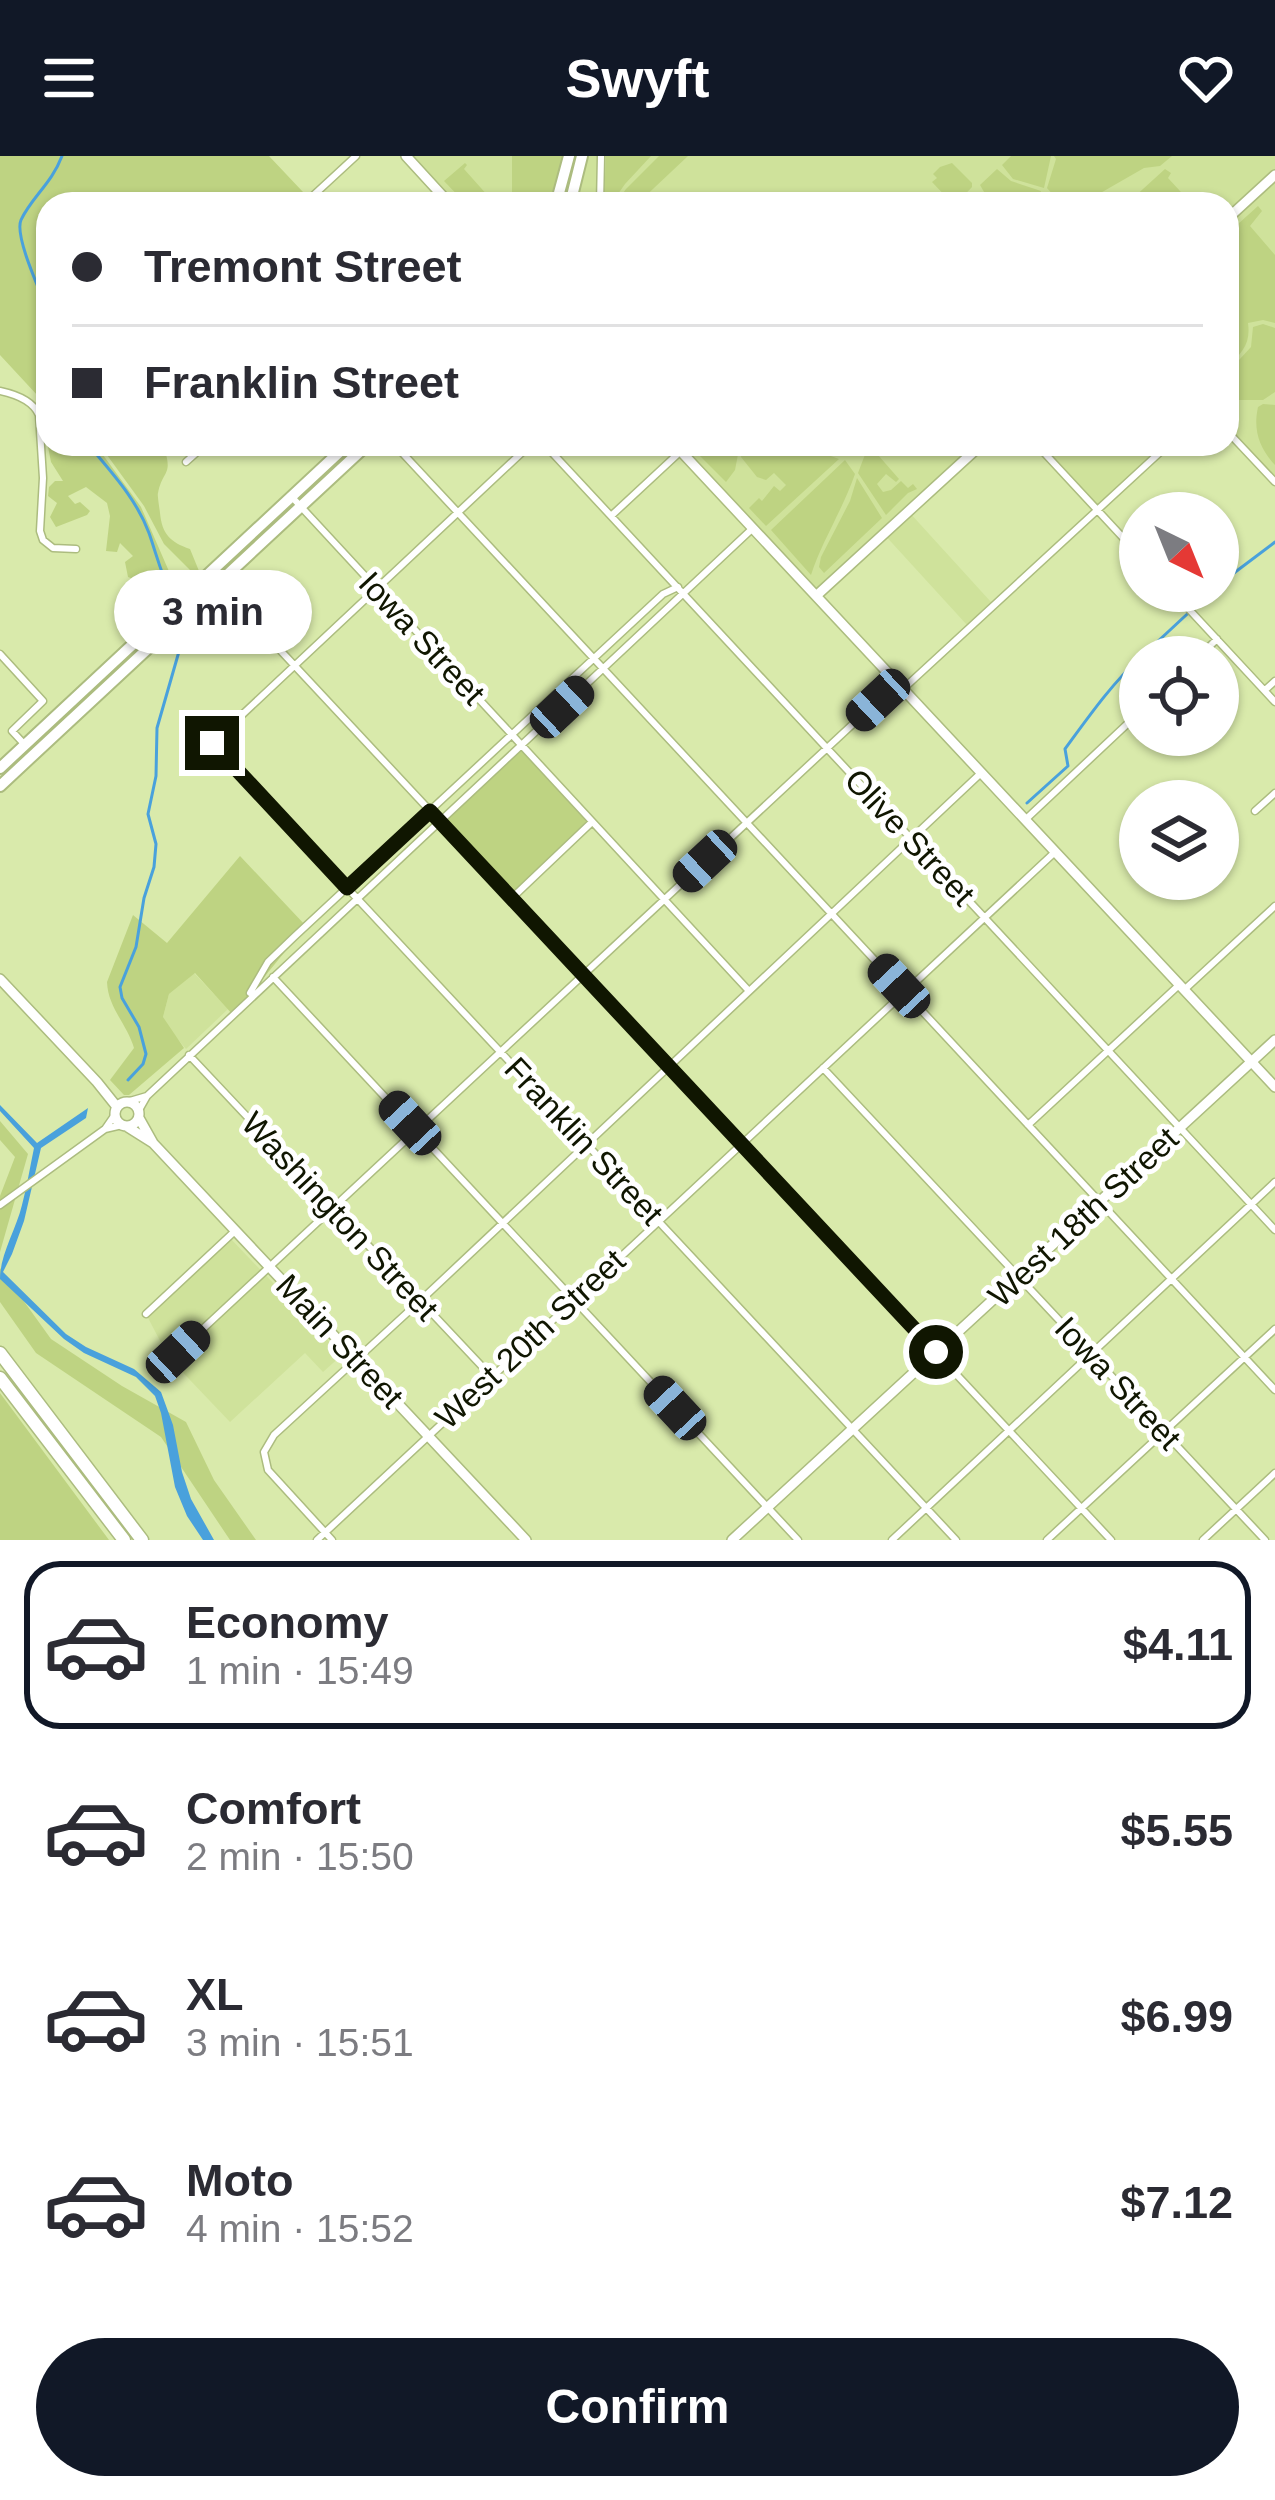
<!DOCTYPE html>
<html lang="en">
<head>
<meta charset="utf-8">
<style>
	body { margin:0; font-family:Helvetica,sans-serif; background:#f7f7f7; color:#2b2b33; height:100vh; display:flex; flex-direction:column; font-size:45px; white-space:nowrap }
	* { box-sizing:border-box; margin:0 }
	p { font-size:39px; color:#7c7c81 }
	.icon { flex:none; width:66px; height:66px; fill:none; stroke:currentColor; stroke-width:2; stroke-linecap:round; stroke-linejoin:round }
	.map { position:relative; height:1384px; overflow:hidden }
	.side { display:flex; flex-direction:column; background:#fff; flex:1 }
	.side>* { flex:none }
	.top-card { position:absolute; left:36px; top:36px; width:1203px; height:264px; border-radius:36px; box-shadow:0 3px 9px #0004; display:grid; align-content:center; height:264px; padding:0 36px; background:#fff }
	.needle { width:78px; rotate:137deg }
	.controls { position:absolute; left:1119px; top:336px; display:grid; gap:24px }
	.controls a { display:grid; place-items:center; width:120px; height:120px; border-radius:50%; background:#fff; box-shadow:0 3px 9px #0004; font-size:60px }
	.end { position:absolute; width:54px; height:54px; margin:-27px; border:15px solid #101601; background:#fff; box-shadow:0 0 0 6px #fff }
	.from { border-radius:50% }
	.bubble { position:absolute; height:84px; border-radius:42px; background:#fff; box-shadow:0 3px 9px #0004; font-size:39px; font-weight:600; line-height:84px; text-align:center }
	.car { position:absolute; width:36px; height:72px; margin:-36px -18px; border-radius:15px; box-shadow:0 0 9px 3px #0007; background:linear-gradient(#222 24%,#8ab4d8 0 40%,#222 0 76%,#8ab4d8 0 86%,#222 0) }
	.top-card b { display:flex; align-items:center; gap:42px; height:114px; font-size:45px }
	.top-card b+b { border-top:3px solid #e1e1e2 }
	.top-card i { width:30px; height:30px; background:#2b2b33 }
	ul { padding:21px 0 0; list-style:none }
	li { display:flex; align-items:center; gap:36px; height:168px; margin:0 24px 18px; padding:0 12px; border:6px solid transparent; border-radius:36px }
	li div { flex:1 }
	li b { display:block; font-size:45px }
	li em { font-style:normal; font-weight:600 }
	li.current { border-color:#111827 }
	li>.icon { width:108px; height:108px; stroke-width:1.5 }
	.cta { display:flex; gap:24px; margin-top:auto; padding:24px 36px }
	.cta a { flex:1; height:138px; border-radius:72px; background:#111827; color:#fff; font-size:48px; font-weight:600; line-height:138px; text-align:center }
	header { display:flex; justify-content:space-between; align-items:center; height:156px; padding:0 36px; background:#111827; color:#fff; font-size:54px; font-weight:600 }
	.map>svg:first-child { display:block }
	.built { fill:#cfe29b }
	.green { fill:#bed382 }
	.water { fill:#49a1dc }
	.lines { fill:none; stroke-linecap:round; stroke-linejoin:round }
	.stream { stroke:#49a1dc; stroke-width:3 }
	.minor-casing { stroke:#acbc7f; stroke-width:9 }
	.tertiary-casing { stroke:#acbc7f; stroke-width:12 }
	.secondary-casing { stroke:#acbc7f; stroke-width:12 }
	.primary-casing { stroke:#acbc7f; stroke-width:14 }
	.motorway-casing { stroke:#acbc7f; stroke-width:15 }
	.minor { stroke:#fff; stroke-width:6 }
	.tertiary { stroke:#fff; stroke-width:9 }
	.secondary { stroke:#fff; stroke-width:9 }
	.primary { stroke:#fff; stroke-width:10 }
	.motorway { stroke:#fff; stroke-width:12 }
	.route { stroke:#101601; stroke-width:15 }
	.labels { text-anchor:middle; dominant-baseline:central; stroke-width:10; stroke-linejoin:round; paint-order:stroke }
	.street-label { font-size:33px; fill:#101601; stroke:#fff }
</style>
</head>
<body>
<header><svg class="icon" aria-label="menu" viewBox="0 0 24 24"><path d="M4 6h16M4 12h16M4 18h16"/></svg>Swyft<svg class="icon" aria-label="heart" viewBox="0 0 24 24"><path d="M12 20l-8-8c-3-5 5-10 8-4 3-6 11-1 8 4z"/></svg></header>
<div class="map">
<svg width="1275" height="1384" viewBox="0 0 1275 1384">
	<rect width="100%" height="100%" fill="#d9eaab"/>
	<!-- built -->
	<path class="built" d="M412,0H1275V326L1227,275V48H458Z
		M674,288H984L909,356L991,446L967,469L882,376L816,437Z
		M1036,288H1169L1097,354Z
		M194,817L228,853L186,893L165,868L163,861L169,838Z
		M229,1081L342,1199L323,1216L305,1197L230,1266L169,1202L146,1158Z"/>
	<!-- green -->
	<path class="green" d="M0,0H269L303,36L290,48H48V288H95L141,351L178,436L154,458H145L143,452L150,447L136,424L128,421L125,406L133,400L120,387L117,396L106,395L110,360L107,347L86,331L68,340L75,348L80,346L90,355L87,359L56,371L50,361L57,347L48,340L49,331L55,325H63L51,306L38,240L0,199Z
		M512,0H564L552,48H512Z
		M606,0H651L625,28L611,48H605L604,44Z
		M659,0H688L637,48H615L626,33Z
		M1011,0H1051L1044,32L1013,23L1002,9Z
		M1054,0H1172L1160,10L1144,12L1097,39L1071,48H1061L1047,32L1056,3Z
		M465,7L467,9L464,13L489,41L482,48H466L444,25Z
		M952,7L972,27V31L956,48H948L950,45L932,26L937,22L933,18L940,11Z
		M997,13L1011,25L1041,35L1036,48H991L980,29Z
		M1165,13L1171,17L1168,22L1192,48H1145L1142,45L1136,47L1132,43Z
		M1258,50L1262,55L1250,70L1275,99V167L1263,164L1248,167C1251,188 1242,197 1227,211V78Z
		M1263,168L1275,172V236L1263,244H1227V217L1251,191L1253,171Z
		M1263,248L1275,249V309C1259,292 1253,274 1258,251Z
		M99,288H163C174,321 163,312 158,337C157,338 160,356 160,357C162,378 170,386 190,393L199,415L195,419L164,388L144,350Z
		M711,288H740L735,314L726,326L699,299Z
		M743,288H779L788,293L799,288H817L828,299L839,303L766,370L749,352L759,342L762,345L774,330L780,335L786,329L774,317L766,324L757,321L741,301Z
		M869,288H873L871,291L899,323L896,326L886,318L877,328L883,336L891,334L901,325L908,332L913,328L917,333L908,337L886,359L858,317Z
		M845,304L855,318C843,353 821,387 811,419L771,374Z
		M857,322L882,362L824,417L819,411L821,401L850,345Z
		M521,589L593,666L512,742L440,665Z
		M240,700L306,770L233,859L195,817L169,838L163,861L184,892L129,939H124L110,924L134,892C127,868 108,852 107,826L133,759L167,787Z
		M0,965L28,998L0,1096V1040L15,1001L0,984Z
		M0,1112L51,1183L122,1230L186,1266L214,1324L256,1384H230L161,1281L36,1197L0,1146Z
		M0,1237L109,1384H0Z"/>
	<!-- water -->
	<path class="water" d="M0,949L37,987L88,952L86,962L41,992L24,1065L12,1098L3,1116L66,1178L86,1191L134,1213L161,1236L173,1269L182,1316L191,1343L214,1384H203L187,1360L175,1331L161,1257L155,1240L136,1221L84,1197L64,1183L0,1123C0,1098 16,1074 22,1049C27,1030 30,1011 34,992L0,955Z"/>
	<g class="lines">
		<!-- stream -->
		<path class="stream" d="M48,155C41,137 14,80 21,64C31,42 52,27 62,0
			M88,288C111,316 136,342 149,377C157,400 161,419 173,442
			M1218,429L1275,386
			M1141,501L1212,435
			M1027,647L1068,610L1065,593C1087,563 1113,526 1140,502
			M128,924L143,908L146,898L139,871L122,842L120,831L136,791L144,742L154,711L156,688L148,658L156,620L157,572L184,478V467"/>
		<!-- minor casing -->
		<g class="minor-casing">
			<path id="minor" d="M304,48L356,0
				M600,48L601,0
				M0,235C14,238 33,245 39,259L43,322L40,375L43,384L53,392L76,393
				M1227,275L1275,326
				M394,288L1275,1234
				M531,288L212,587L956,1384
				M544,288L1275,1074
				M783,288H795
				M1036,288L1140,400
				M186,306L206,288
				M291,340L749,835
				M611,360L681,295
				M209,418L1111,1384
				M1172,435L1275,546
				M0,498L43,545L12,575L25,589
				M1199,501L1217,483
				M903,533L1169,288
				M1265,534L1275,525
				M1255,655L1275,637
				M1025,664L1140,556
				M512,742L592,666
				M273,821L798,1384
				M1184,834L1275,750
				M250,837L268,806L294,781L663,438L678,431
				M189,899L491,1220
				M823,912L1265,1384
				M147,940L753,372
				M130,945L147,940L139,954
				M114,960L105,973L122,969
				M1028,969L1179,829
				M0,1049L105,973
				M146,1158L236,1074
				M178,1196L897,527
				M317,1384L1055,696
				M332,1384L268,1314L264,1296L274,1279L420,1145L981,617
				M892,1384L1275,1026
				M1047,1384L1275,1173
				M1203,1384L1275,1317"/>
		</g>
		<!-- tertiary casing -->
		<g class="tertiary-casing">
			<path id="tertiary" d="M406,0L450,48
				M1227,63L1275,19
				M674,288L1275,931
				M816,440L982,288"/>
		</g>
		<!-- secondary casing -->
		<g class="secondary-casing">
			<path id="secondary" d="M0,823L97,926L117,951
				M115 958a12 12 0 1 1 24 0a12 12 0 1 1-24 0Z
				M126,970L153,987L139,962
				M153,987L526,1384
				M732,1384L1275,884"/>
		</g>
		<!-- primary casing -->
		<g class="primary-casing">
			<path id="primary" d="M556,48L569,0
				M570,48L582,0
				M0,612L348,288
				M0,630L368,288"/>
		</g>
		<!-- motorway casing -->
		<g class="motorway-casing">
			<path id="motorway" d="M0,1197L142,1384
				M0,1222L124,1384"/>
		</g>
		<!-- minor -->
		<use href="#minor" class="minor"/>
		<!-- tertiary -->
		<use href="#tertiary" class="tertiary"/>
		<!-- secondary -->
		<use href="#secondary" class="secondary"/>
		<!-- primary -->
		<use href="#primary" class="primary"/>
		<!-- motorway -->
		<use href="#motorway" class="motorway"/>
	</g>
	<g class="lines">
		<!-- route -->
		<path class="route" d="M212,587L347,732L430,655L936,1196"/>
	</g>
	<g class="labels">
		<!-- street labels -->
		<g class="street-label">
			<text transform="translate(422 482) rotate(47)">Iowa Street</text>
			<text transform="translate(910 681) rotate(47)">Olive Street</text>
			<text transform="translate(584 985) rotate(47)">Franklin Street</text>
			<text transform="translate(340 1060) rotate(47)">Washington Street</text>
			<text transform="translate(1083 1061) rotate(-43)">West 18th Street</text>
			<text transform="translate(530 1183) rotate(-43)">West 20th Street</text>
			<text transform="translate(340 1185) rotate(47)">Main Street</text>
			<text transform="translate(1118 1227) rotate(47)">Iowa Street</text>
		</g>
	</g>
</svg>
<div class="controls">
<a><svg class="needle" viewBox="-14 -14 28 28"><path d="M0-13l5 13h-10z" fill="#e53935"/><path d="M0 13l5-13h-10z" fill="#7c7c81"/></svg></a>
<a><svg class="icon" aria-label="locate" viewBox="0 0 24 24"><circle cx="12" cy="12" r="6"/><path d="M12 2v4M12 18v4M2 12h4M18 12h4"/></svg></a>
<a><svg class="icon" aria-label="layers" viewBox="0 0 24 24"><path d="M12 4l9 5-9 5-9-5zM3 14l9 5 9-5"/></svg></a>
</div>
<i class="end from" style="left:936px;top:1196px"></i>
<i class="end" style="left:212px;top:587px"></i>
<div class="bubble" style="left:114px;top:414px;width:198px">3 min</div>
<i class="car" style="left:878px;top:544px;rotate:227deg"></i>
<i class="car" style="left:562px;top:551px;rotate:47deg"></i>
<i class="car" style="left:705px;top:705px;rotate:227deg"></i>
<i class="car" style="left:899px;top:830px;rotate:317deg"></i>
<i class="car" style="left:410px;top:967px;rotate:317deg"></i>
<i class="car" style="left:178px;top:1196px;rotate:47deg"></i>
<i class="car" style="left:675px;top:1252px;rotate:317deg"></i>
<div class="top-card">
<b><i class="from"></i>Tremont Street</b>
<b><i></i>Franklin Street</b>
</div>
</div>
<section class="side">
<ul>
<li class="current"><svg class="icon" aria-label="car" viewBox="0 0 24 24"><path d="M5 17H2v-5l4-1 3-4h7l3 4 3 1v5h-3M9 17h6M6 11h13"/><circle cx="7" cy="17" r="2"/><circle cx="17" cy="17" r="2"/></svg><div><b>Economy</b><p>1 min · 15:49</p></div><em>$4.11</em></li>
<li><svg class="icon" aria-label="car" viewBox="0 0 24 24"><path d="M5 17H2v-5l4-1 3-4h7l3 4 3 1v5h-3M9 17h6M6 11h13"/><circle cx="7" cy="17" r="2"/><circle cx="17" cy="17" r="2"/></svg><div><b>Comfort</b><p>2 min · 15:50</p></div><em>$5.55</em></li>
<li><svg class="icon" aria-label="car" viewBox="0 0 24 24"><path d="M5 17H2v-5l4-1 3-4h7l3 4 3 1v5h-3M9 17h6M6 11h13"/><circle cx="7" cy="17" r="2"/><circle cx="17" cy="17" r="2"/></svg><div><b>XL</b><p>3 min · 15:51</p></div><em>$6.99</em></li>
<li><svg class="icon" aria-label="car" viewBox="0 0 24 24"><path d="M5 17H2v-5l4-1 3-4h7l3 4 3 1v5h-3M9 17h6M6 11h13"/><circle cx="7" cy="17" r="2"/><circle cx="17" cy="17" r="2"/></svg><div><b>Moto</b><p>4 min · 15:52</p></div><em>$7.12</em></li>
</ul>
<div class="cta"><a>Confirm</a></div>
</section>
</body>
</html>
